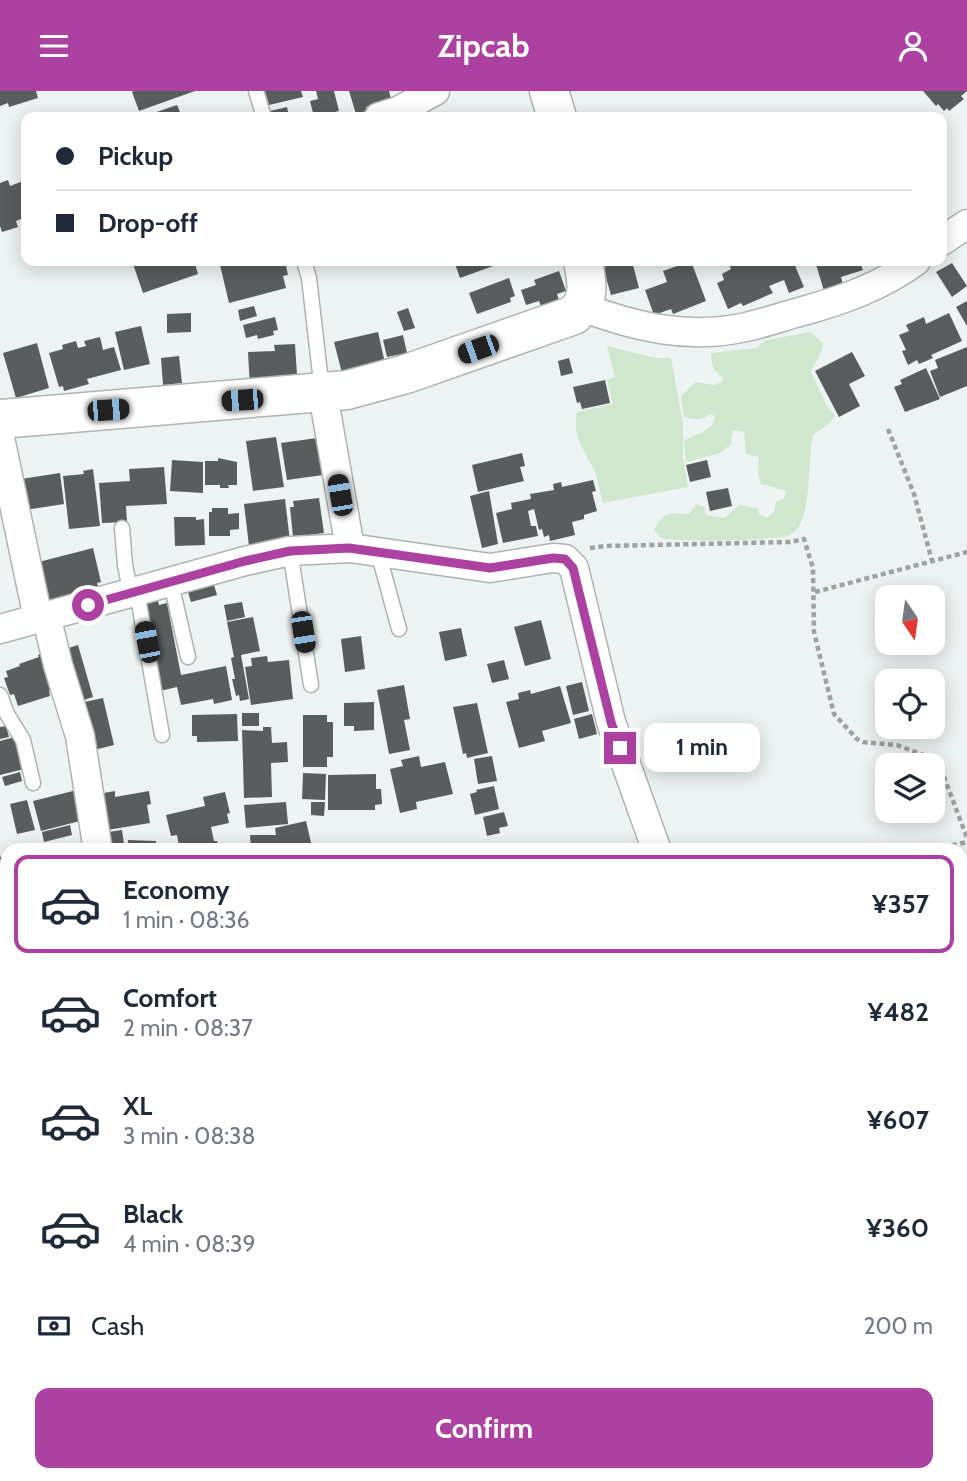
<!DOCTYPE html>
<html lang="en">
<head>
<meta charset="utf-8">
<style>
	body { margin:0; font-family:Cabin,sans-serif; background:#f2f2f3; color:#1f2937; height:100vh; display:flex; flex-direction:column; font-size:26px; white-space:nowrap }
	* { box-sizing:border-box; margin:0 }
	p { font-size:23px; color:#747a83 }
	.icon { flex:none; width:38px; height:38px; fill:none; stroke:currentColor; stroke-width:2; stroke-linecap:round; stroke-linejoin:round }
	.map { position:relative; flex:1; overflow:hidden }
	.drawer { position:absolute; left:0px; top:752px; width:968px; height:639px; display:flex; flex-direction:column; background:#fff; border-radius:21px 21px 0 0; box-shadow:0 4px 18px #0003 }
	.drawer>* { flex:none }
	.guide { position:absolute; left:21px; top:21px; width:926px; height:154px; border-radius:14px; box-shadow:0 4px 18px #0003; display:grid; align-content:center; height:154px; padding:0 35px; background:#fff }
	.needle { width:46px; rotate:167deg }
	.controls { position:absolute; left:875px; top:494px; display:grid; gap:14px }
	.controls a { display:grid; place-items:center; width:70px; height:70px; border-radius:14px; background:#fff; box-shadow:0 4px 18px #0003; font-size:35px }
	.end { position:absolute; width:32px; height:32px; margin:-16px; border:9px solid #ad41a1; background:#fff; box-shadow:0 0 0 4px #fff }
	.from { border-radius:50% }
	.bubble { position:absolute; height:49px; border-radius:14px; background:#fff; box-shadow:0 4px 18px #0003; font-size:23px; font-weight:700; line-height:49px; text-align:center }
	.car { position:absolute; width:21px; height:42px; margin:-21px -10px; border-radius:9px; box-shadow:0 0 5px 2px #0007; background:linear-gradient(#222 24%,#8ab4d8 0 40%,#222 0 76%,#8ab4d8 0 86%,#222 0) }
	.guide b { display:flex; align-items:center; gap:24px; height:66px; font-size:26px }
	.guide b+b { border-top:2px solid #e0e1e3 }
	.guide i { width:18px; height:18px; background:#1f2937 }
	ul { padding:12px 0 0; list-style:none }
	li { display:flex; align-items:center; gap:21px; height:98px; margin:0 14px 10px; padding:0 21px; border:4px solid transparent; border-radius:14px }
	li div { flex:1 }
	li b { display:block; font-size:26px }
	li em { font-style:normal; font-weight:700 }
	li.selected { border-color:#ad41a1 }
	li>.icon { width:63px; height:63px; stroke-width:1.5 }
	.pay { display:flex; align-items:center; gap:18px; height:77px; padding:0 35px; font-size:26px }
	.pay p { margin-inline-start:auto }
	.button { display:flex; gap:14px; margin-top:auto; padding:14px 35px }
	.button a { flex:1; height:80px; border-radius:14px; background:#ad41a1; color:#fff; font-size:28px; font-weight:700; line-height:80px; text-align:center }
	header { display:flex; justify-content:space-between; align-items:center; height:91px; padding:0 35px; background:#ad41a1; color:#fff; font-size:32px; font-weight:700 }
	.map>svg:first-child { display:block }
	.green { fill:#cfe8cd }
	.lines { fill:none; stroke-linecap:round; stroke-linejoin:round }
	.stream { stroke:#8fa7c1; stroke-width:7 }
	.building { fill:#595d5e }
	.lane-casing { stroke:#aeb3b3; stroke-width:17 }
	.street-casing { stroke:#aeb3b3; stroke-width:31 }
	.secondary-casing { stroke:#aeb3b3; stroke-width:41 }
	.path { stroke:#9fa2a2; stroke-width:4.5; stroke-dasharray:5 3.5; stroke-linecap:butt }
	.lane { stroke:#fff; stroke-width:14 }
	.street { stroke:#fff; stroke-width:28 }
	.secondary { stroke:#fff; stroke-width:38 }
	.route { stroke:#ad41a1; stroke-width:9 }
</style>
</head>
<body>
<header><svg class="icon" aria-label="menu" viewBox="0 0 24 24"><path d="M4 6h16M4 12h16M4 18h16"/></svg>Zipcab<svg class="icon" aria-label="person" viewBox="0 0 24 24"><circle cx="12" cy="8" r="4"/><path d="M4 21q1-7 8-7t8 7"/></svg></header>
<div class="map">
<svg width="967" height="1390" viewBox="0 0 967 1390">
	<rect width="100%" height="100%" fill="#edf2f2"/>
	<!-- green -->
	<path class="green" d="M810,241L823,252C822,264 815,270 811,281L826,313L835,325L829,333L813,344C807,371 812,411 799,435C797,439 791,444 787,445C775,449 672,452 662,447C659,445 657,442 654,439C664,420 669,422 689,423L697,413L704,416L706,424L724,427L740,414L757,417L759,423L767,427L774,421L776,411L784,407L787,400L761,393L758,382L759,366L746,363L744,341L733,339L731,353L720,362L686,371L684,350C697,342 712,342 715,325L710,323C701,330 695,329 684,326L681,305L695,291L714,294L722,291L723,287C713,279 711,274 711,262L757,257L766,249Z
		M607,255L656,267H671L683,333V367L688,396L603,412C600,403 599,393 596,384C588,362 571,348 577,321L613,313L607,289L615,286Z"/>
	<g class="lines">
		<!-- stream -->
		<path class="stream" d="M961,1371L967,1366
			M938,1390L945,1384"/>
	</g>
	<!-- building -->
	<path class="building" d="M0,0H36L38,7L9,16L8,12L0,15Z
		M134,0H195L139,20L132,1Z
		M265,0H301L303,6L269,14Z
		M316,0H334L339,20L314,26L310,10L318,8Z
		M349,0H389L391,8L366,16V20L356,23Z
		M923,0H967L961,5L964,8L949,20L947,17L944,20L938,13L936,15Z
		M177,14L182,26H142Z
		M287,16L289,25L303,22L304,26H271L270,20Z
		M8,89L10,95L26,89V126L16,130L18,136L2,141L0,135V92Z
		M132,170H194L198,183L143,202Z
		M237,170H285L288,184L283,185L286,197L229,212L220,174Z
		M454,170H507L460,187Z
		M626,170H632L639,197L611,204L603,176Z
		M691,170L706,210L673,223L671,218L654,224L645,199L667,191L663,180Z
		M738,170H778L780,175L793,170L804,196L789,202L784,189L769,195L773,202L743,215L741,212L728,218L717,192L724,189L722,183L731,178L729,173Z
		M815,170H859L863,179L841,186L843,194L824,200Z
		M952,172L967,195L952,206L936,181Z
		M559,180L566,200L557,203L559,209L541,215L539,210L526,214L521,199L536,194L534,189Z
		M509,187L515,205L510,207L511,211L477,223L469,202Z
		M967,210V235L956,216Z
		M254,215L257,225L240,230L238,219Z
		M408,217L415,237L404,240L397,221Z
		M191,222V241L167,242V223Z
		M949,222L962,250L931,264L933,267L919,273L917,269L908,274L902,260L906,259L899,244L909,240L906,234L924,226L926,233Z
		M275,226L278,239L273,240L274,244L258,248L257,244L246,247L243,234Z
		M141,235L150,273L124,279L115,241Z
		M378,241L385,272L343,286L334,251Z
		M403,244L407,262L387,266L383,249Z
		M100,246L103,259L114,256L121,279L87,288L89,293L64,300L63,295L59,296L49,262L63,258L62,254L76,250L78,257L86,255L84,250Z
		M37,252L49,297L16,307L3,262Z
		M295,253L297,284H290V294L250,297L248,261L275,260L274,254Z
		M967,256V295L940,306L930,280L938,277L935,269Z
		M852,261L865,285L849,293L860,315L839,326L815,280Z
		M179,265L182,292L163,294L161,267Z
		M569,267L573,282L561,285L558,270Z
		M926,277L940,308L905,321L894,296L902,293L900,289Z
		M605,289L610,312L582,318L580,311L577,312L573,296Z
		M276,346L284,396L253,400L246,350Z
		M317,347L323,384L287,389L281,352Z
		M522,362L525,375L520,376L524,390L478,401L472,374Z
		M218,367L237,371V394H228L229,397H220V394H205V370H218Z
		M172,369L203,371V402L170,400Z
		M707,369L711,386L690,391L686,374Z
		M164,376L167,413L126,415L127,431L102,432L99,392L130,390L129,378Z
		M93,378L100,435L69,438L63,385L84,383L83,380Z
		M60,382L64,413L25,419L21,388Z
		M593,389L596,400L592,401L597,420L584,424V428L572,431L575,444L550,450L549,444L544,446L542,438L539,439L534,418L528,420L531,435H536L538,445L503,452L496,422L512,418L511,412L531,408L530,403L554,399L553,393L561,391L562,396Z
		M728,397L732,415L710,420L706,401Z
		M489,400L498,453L482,457L470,405Z
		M319,407L324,442L293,446L290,416H294L293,410Z
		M285,408L290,450L249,455L244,413Z
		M212,417H228V423L239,422V438L230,439V445H209V421H212Z
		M174,426H196V429L204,428L205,454L175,455Z
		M93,457L101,491L97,492L100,502L47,516L31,473Z
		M214,494L217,504L191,511L188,501Z
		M158,510L159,514L167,512L181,584L226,575L232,609L214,613L213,608L181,614L177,596L160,600L142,514Z
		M242,511L245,526L227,530L224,514Z
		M253,526L260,560L241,564L249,608L240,610L239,604L236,605L232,588H235L231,567L234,566L227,531Z
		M541,529L551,568L525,575L514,536Z
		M461,537L467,565L445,570L439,541Z
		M361,545L365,578L345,581L341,548Z
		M78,554L93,606L75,612L59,560Z
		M46,561L57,597L49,599L50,605L18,615L14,603L10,604L4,587L8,586L6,580L20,575L19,573L39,566L38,564Z
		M267,565L268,571L289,569L293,608L251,614L245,576L252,575L251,567Z
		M504,569L509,588L492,592L487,573Z
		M582,591L589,620L573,624L566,595Z
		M404,594L410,628L404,629L410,659L389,663L377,599Z
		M560,595L571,632L542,640L545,650L519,657L506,611L519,608L518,602L530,599L531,603Z
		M103,607L114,654L94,659L75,613Z
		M374,611V639L354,640V635H344V612Z
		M477,612L488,662L467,667L466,662L463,663L453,616Z
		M242,622H259V635H242Z
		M237,623L238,650L197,651V645H192V624Z
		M592,623L597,643L579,648L574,628Z
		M303,624H327V631H333V666H327V676H303Z
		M6,635L9,646L0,648V636Z
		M263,636H271L272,652L287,651L288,671L271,672L272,706L244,707L242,639L263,640Z
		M15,646L24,678L0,684V650Z
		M419,665L421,676L445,671L453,703L416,711L417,718L400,722L390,678L403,675L401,669Z
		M492,665L497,690L478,693L474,668Z
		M20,681L22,690L5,695L2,686Z
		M303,682L326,683L325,709L302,708Z
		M376,683V698H381L382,713L375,714V719H328V684Z
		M494,695L499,718L475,724L470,703L477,701L476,699Z
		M77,699L84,729L41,740L33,710Z
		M115,700V706L149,700L151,713L147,714L150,732L101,740L98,703Z
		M225,701L230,722L227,723L229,732L211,736L214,750H217L220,760H180L177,744L171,745L166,724L205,715L203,706Z
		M27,709L35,739L17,743L10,713Z
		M286,711L288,733L246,737L244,714Z
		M311,711H325L324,725L311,724Z
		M504,721L508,735L499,737L500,742L487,745L483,726Z
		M306,730L313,760H251L250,744H276L275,737Z
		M70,734L72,744L44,751L42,741Z
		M122,739L124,753L103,756L101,742Z
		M128,749L156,750V760H127Z
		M7,764V799L0,801V766Z"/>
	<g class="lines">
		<!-- lane casing -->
		<g class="lane-casing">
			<path id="lane" d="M256,0L264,26
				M304,170L309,187L322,300
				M122,437L125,474L131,503
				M290,460L311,594
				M378,461L399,538
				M171,492L188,566
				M137,501L162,644
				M0,604L7,623L23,649L33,692"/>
		</g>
		<!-- street casing -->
		<g class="street-casing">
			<path id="street" d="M379,26L398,20L435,0
				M942,150L967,133
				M582,216C635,236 689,249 746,236C765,232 784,225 803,220C843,209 882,195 916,170
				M323,303L350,457
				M0,347L38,527
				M46,524L58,574L80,645L98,760
				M0,538L245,470L290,460L350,457L490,477L553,467L565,468L574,477L611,631L657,760
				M886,1384L888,1390"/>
		</g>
		<!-- secondary casing -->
		<g class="secondary-casing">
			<path id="secondary" d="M549,0L557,26
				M0,328L347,299L406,283L574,224C591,208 587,191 583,170"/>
		</g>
		<!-- path -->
		<path class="path" d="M888,338L914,403L932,470
			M590,457L606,455L790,451L804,448L813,477L814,541L834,623L857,648L863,651L897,654L929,666L941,678L967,747
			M815,501L967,461
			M927,760L967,751
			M961,942L967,940
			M0,972L7,970
			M0,1164L7,1163
			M961,1278L967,1277
			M239,1384L241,1390
			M475,1390L500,1384"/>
		<!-- lane -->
		<use href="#lane" class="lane"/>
		<!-- street -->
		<use href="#street" class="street"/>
		<!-- secondary -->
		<use href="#secondary" class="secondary"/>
	</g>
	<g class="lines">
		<!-- route -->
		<path class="route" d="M88,514L245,470L290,460L349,457L490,477L553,467L565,468L573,477L611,631L620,657"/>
	</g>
</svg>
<div class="controls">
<a><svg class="needle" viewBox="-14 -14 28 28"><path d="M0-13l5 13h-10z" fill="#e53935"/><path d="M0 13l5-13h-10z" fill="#747a83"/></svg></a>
<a><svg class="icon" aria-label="locate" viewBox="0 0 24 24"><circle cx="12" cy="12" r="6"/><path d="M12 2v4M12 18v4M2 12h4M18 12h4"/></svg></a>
<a><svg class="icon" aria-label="layers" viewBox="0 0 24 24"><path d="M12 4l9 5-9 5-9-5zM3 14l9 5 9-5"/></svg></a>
</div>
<i class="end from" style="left:88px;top:514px"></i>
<i class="end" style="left:620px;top:657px"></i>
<div class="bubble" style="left:644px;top:632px;width:116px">1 min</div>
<i class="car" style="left:478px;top:258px;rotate:250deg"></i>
<i class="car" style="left:242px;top:309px;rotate:266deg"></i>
<i class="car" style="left:108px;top:319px;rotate:86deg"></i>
<i class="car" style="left:340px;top:404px;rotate:350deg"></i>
<i class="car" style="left:303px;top:541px;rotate:171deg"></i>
<i class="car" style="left:147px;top:551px;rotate:349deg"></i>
<div class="guide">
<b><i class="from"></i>Pickup</b>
<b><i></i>Drop-off</b>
</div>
<section class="drawer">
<ul>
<li class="selected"><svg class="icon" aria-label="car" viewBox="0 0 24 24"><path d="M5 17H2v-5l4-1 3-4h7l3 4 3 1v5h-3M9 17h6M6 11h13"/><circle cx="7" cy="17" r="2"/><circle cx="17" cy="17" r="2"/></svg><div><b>Economy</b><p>1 min · 08:36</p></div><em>¥357</em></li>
<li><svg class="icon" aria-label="car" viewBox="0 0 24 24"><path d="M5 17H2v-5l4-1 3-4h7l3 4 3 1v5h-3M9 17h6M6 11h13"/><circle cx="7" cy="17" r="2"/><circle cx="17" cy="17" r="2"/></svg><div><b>Comfort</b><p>2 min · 08:37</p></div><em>¥482</em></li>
<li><svg class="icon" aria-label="car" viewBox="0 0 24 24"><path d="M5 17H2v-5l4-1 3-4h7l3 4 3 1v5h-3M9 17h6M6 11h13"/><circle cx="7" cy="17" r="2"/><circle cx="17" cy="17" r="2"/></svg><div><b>XL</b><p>3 min · 08:38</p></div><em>¥607</em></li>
<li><svg class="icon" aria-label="car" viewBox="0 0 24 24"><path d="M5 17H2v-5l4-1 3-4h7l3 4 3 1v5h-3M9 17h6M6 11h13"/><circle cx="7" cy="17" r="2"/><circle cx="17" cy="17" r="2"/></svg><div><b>Black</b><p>4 min · 08:39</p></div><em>¥360</em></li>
</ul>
<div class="pay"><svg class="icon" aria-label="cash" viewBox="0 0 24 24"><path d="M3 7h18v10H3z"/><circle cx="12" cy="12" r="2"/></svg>Cash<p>200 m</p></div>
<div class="button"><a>Confirm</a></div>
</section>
</div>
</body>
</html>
